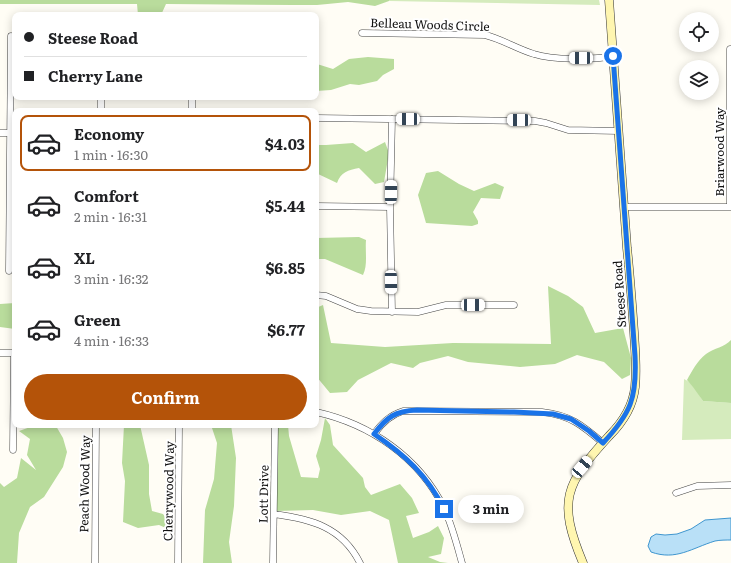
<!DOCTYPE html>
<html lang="en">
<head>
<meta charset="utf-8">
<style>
	body { margin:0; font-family:Literata,serif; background:#f2f2f2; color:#202124; height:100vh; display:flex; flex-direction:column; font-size:15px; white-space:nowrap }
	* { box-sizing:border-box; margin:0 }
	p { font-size:13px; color:#757577 }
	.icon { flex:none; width:22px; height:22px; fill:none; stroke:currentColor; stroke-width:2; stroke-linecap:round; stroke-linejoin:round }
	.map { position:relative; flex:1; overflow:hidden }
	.details { position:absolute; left:12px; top:108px; width:307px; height:320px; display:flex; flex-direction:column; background:#fff; border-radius:8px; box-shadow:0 2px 10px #0003 }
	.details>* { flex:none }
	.top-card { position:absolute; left:12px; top:12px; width:307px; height:88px; border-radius:8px; box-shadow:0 2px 10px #0003; display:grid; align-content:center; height:88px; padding:0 12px; background:#fff }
	.tools { position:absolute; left:679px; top:12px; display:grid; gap:8px }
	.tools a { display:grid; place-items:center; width:40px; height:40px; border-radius:50%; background:#fff; box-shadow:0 2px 10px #0003; font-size:20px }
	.end { position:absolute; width:18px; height:18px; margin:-9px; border:5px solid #1a73e8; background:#fff; box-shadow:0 0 0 2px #fff }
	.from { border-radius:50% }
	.bubble { position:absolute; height:28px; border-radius:14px; background:#fff; box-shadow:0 2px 10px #0003; font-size:13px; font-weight:700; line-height:28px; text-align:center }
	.car { position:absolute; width:12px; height:24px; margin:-12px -6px; border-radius:5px; box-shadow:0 0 3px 1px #0007; background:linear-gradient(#fff 24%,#345 0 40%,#fff 0 76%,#345 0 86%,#fff 0) }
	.top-card b { display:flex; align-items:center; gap:14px; height:38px; font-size:15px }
	.top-card b+b { border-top:1px solid #e0e0e0 }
	.top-card i { width:10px; height:10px; background:#202124 }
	ul { padding:7px 0 0; list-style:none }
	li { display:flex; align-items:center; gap:12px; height:56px; margin:0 8px 6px; padding:0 4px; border:2px solid transparent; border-radius:8px }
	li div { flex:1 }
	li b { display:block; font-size:15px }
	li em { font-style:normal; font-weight:700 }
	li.current { border-color:#b45309 }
	li>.icon { width:36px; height:36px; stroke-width:1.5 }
	.cta { display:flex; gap:8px; margin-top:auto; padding:8px 12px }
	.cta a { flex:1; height:46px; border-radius:24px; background:#b45309; color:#fff; font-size:16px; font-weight:700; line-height:46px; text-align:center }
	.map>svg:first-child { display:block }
	.green { fill:#d5ebbd }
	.forest { fill:#b9dc9c }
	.water { fill:#b9e0f7; stroke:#3f96cf }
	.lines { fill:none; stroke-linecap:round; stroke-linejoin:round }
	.street-casing { stroke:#444; stroke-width:7 }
	.secondary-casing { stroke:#333; stroke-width:9 }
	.street { stroke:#fff; stroke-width:6 }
	.secondary { stroke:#fff6b0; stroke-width:8 }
	.route { stroke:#1a73e8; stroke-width:5 }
	.labels { text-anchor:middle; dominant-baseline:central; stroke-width:4; stroke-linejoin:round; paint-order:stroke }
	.street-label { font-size:12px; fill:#111; stroke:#fff }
</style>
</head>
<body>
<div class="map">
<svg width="731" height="563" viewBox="0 0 731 563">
	<rect width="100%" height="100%" fill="#fffdf5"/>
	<!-- green -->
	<path class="green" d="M389,0H599L600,5L389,1Z
		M684,379C693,383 698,393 703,401L731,403V439L682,440Z"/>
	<!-- forest -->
	<path class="forest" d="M0,0H389V1L375,6L348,2L317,5H293L166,4L161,15H138L137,4H0Z
		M368,57L394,59V69L383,75L377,81L359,85L350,84L331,90L316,91L317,64L333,69L349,59Z
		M385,142L389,153L384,182L375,184L359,168C348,170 341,172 337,183L316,173V145H326L353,143L366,152Z
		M438,171L459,184L474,191L495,183L504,187L500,199L481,198L473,212L478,221V224L472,226L426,223L418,195L426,173Z
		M359,237L366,240C365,252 368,265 363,275L325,259H316V238Z
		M548,286L568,296L583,307L595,333L623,328L631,358L630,375L622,379L604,362L577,355L555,364L520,367L468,362L448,356L420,363L413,368L391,363L358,380L347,392L330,393L316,376V308L323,305L331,343L385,347L453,343L551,344Z
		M15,303V329L0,327V304Z
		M731,340V403L703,401L693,387L687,380C692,371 697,361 706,354C714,348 725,347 731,340Z
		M325,418L330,425L333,445L363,478L365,487L371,495L400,484L412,498L419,513L406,516L413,538L429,532L438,526L444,538L441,554L428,557L440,562L448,563H398L389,520L370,511L341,515L313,510L276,511L278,425H288L289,436L301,477L318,478L320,469L316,456L321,440Z
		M36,425H58L56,426L63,438L67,452L63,467L44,497L30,507L19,533L17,563H0V483L4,487L17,478L21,458L36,470L27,455L30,439L19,431Z
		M124,425H140L149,465V494L152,511L163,514L170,524L166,528L159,525L138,528L123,522L125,481L122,463Z
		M211,425H231L236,458L234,506L229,542L232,563H203L205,510L214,479L217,443Z"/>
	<!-- water -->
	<path class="water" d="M731,518V540C726,540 720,540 715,541C692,548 676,561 651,552L648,546L651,537L656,534L665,535L677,534L691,529L705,520Z"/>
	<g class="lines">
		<!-- street casing -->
		<g class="street-casing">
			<path id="street" d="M362,33L485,35C502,39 517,49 534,54C552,60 594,60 613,56
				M101,111V97
				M192,111V97
				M316,118L535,121L546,123L568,130L619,131
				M392,119L390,207L392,312
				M0,133H15
				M316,206L390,207
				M624,207H730V49H731
				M9,271L11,36
				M316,295L326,296L357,309L371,311L418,312L446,305H514
				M0,353H15
				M316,412C370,424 419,457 444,508C452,525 457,545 462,563
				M374,434C382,423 390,415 403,411L542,412C570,415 582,425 603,443
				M13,450L14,353
				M676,493L697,486L731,485
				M274,514C311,519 342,527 360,563
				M95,563L96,425
				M178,563L179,425
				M273,563L275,425"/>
		</g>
		<!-- secondary casing -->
		<g class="secondary-casing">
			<path id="secondary" d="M583,563C557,501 565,484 609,436C623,422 633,407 635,387C637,369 635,350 634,332C632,304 630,276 627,248C621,165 615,83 609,0"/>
		</g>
		<!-- street -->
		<use href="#street" class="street"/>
		<!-- secondary -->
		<use href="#secondary" class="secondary"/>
	</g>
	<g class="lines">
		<!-- route -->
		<path class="route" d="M444,509C427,475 405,455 374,434C387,417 395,411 417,410L514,412L553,414L571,419L589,431L603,443C631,413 637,398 635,356L613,56"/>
	</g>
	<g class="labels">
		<!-- street labels -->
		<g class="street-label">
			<text transform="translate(430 24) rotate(2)">Belleau Woods Circle</text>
			<text transform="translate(719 152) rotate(-90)">Briarwood Way</text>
			<text transform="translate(619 294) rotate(-94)">Steese Road</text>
			<text transform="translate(84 484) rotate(-89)">Peach Wood Way</text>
			<text transform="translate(168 491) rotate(-89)">Cherrywood Way</text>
			<text transform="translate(263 494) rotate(-89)">Lott Drive</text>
		</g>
	</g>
</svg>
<div class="tools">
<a><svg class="icon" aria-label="locate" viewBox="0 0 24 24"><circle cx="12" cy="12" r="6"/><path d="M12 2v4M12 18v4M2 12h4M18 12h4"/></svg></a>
<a><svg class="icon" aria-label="layers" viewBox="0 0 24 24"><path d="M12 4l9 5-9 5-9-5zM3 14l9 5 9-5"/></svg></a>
</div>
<i class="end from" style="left:613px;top:56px"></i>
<i class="end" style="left:444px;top:509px"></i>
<div class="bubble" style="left:458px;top:495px;width:66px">3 min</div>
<i class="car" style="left:581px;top:58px;rotate:270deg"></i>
<i class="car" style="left:408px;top:119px;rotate:271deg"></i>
<i class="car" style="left:519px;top:120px;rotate:271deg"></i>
<i class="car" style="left:391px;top:192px;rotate:1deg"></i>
<i class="car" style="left:391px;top:282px;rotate:179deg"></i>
<i class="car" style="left:473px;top:305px;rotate:90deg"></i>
<i class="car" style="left:582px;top:467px;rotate:40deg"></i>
<div class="top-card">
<b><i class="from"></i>Steese Road</b>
<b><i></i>Cherry Lane</b>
</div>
<section class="details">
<ul>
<li class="current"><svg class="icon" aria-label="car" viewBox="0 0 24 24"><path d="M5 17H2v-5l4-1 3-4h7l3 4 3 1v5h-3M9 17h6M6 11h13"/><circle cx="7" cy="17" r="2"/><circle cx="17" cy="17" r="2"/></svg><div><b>Economy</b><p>1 min · 16:30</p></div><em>$4.03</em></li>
<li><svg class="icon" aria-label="car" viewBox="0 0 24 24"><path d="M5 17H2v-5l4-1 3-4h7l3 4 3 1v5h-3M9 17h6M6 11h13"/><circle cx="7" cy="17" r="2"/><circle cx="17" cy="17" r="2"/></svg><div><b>Comfort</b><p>2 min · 16:31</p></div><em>$5.44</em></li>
<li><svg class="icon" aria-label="car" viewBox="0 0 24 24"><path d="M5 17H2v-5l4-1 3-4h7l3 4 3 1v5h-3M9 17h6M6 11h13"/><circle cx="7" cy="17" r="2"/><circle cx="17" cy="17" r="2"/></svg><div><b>XL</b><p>3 min · 16:32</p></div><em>$6.85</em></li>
<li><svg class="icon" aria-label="car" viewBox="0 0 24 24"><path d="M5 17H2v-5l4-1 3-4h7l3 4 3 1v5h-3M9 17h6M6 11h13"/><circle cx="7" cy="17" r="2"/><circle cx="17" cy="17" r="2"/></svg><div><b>Green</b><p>4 min · 16:33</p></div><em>$6.77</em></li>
</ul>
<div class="cta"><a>Confirm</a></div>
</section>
</div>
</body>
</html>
